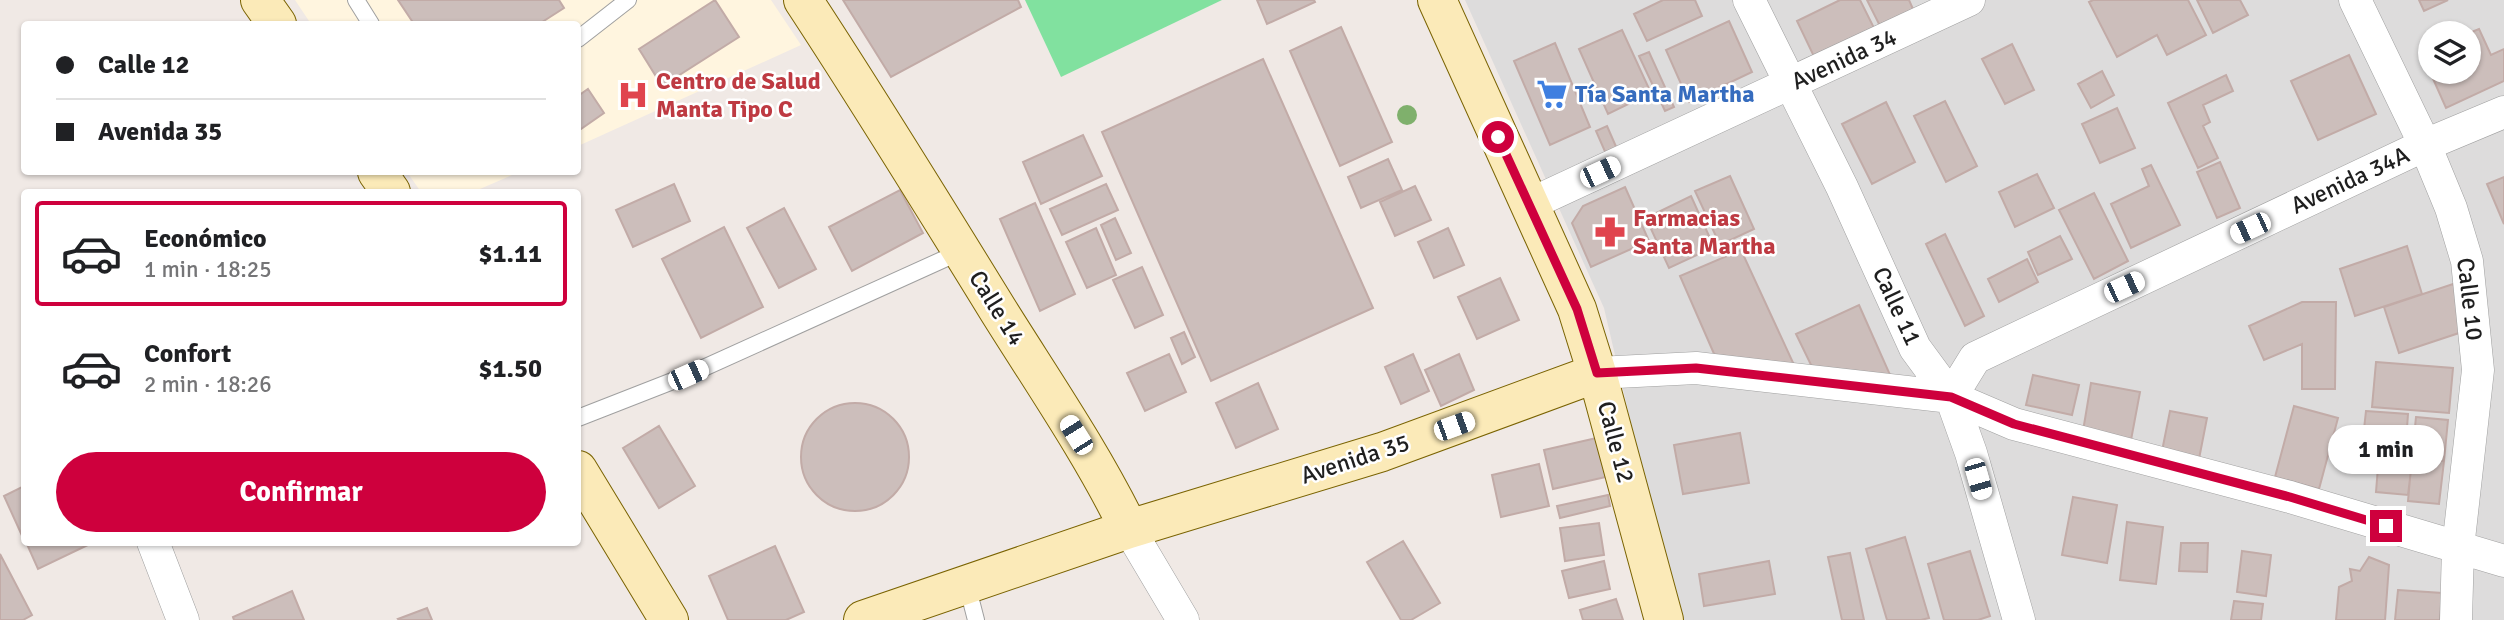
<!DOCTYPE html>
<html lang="es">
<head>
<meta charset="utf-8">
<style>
	body { margin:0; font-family:Signika,sans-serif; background:#f6f6f6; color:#202124; height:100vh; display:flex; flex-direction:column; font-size:26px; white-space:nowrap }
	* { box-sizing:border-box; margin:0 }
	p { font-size:23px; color:#757577 }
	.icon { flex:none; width:38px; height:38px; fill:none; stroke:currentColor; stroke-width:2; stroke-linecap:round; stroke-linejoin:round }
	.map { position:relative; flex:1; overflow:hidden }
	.side { position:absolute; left:21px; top:189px; width:560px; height:357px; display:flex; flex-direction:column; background:#fff; border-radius:7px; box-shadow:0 2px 5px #0004 }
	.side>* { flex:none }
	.banner { position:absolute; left:21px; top:21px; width:560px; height:154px; border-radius:7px; box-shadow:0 2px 5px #0004; display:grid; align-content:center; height:154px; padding:0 35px; background:#fff }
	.fabs { position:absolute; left:2418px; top:21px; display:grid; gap:14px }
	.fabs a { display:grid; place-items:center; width:63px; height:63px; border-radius:50%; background:#fff; box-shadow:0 2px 5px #0004; font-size:35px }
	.end { position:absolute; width:32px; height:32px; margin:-16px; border:9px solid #ce003d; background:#fff; box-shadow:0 0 0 4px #fff }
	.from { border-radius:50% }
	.bubble { position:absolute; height:49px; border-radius:24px; background:#fff; box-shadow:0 2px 5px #0004; font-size:23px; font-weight:700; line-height:49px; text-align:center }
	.car { position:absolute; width:21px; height:42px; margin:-21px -10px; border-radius:9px; box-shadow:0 0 5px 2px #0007; background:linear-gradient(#fff 24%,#345 0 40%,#fff 0 76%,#345 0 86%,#fff 0) }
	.banner b { display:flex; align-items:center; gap:24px; height:66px; font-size:26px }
	.banner b+b { border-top:2px solid #e0e0e0 }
	.banner i { width:18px; height:18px; background:#202124 }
	ul { padding:12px 0 0; list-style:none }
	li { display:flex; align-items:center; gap:21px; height:105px; margin:0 14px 10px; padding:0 21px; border:4px solid transparent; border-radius:7px }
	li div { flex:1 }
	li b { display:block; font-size:26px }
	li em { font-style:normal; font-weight:700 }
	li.active { border-color:#ce003d }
	li>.icon { width:63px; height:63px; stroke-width:1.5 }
	.cta { display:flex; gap:14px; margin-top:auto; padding:14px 35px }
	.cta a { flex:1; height:80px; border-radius:42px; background:#ce003d; color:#fff; font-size:28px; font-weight:700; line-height:80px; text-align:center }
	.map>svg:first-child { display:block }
	.residential { fill:#dddcdc; fill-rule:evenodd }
	.education { fill:#fff5df }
	.pitch { fill:#81e19f }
	.building { fill:#ccbebb; stroke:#c2aba7; stroke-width:2 }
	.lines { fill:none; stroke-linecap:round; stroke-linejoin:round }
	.lane-casing { stroke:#a0a0a0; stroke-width:18 }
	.street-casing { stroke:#a0a0a0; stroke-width:33 }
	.secondary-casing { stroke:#7a6302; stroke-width:40 }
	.lane { stroke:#fff; stroke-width:16 }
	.street { stroke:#fff; stroke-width:32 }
	.secondary { stroke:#fbeab8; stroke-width:38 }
	.tree { fill:#7fb06c }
	.route { stroke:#ce003d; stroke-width:9 }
	.labels { text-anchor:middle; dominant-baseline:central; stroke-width:5; stroke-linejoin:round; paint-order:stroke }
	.street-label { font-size:24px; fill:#1f1f1f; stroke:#fff }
	.health-label { font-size:24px; font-weight:bold; fill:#be3a42; stroke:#fff; text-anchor:start }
	.shop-label { font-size:24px; font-weight:bold; fill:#366cbe; stroke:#fff; text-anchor:start }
</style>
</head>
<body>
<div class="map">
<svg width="2504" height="620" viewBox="0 0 2504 620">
	<rect width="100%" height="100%" fill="#f0e9e5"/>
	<!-- residential -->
	<path class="residential" d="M1465,0H2504V620H1677L1604,308ZM2431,33H2469V72H2431Z"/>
	<!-- education -->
	<path class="education" d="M295,0H771L801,45L578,146V24H311Z
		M407,172H519L473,192H421Z"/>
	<!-- pitch -->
	<path class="pitch" d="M1025,0H1222L1061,77Z"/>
	<!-- building -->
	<path class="building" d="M398,0H559L564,8L539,24H414Z
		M715,0L739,37L662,86L639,49Z
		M843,0H1018L1021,7L891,77Z
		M1257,0H1314L1315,2L1267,24Z
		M1663,0H1695L1702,16L1647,41L1634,14Z
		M1840,0H1860L1879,38L1819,67L1797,21Z
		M1867,0H1909L1917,18L1884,34Z
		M2093,0H2188L2206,35L2167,55L2157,35L2117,57L2089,2Z
		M2197,0H2240L2248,15L2213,33Z
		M2419,0H2448L2424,11Z
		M1729,21L1752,72L1689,102L1666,50Z
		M1341,27L1392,142L1340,166L1290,51Z
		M2479,29L2491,55L2504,49V81L2446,108L2422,54L2431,50V72H2469V33Z
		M1622,30L1651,93L1608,114L1579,49Z
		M1555,43L1590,127L1550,145L1514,61Z
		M2012,44L2034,90L2005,104L1982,59Z
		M1649,52L1674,107L1665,111L1639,56Z
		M2349,55L2376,114L2318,140L2291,81Z
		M1263,59L1373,308L1211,381L1102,132Z
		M2102,71L2114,95L2091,108L2078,84Z
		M2226,75L2233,91L2203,105L2210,122L2203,126L2218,158L2198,168L2168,103Z
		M588,89L604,113L578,131V96Z
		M1945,101L1977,166L1946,182L1914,116Z
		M1886,102L1915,162L1872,184L1842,124Z
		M2117,108L2135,148L2100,163L2082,124Z
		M1607,126L1621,158L1610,163L1596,131Z
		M1083,135L1102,176L1041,204L1023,162Z
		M1388,159L1402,190L1361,208L1348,177Z
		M2220,162L2240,208L2217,218L2197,172Z
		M2151,165L2180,225L2131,248L2111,204L2149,186L2142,169Z
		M2037,174L2054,208L2015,227L1999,192Z
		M1730,176L1754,229L1720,245L1695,191Z
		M2504,177V224L2487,184Z
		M674,184L690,221L633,247L616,210Z
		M1106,184L1118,210L1062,235L1050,209Z
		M1415,186L1431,220L1395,236L1380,202Z
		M1625,187L1649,241L1591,267L1572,223L1583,206Z
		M900,190L923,233L852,271L829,227Z
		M2094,193L2128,261L2094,279L2059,210Z
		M1691,196L1714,247L1669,268L1646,218Z
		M1035,203L1075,294L1040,311L1000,219Z
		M784,208L816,269L779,288L747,228Z
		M1115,218L1131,253L1116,260L1101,225Z
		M724,227L763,307L701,338L662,259Z
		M1096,228L1116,275L1087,288L1066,242Z
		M1448,228L1464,265L1434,278L1418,242Z
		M1945,234L1984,316L1965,326L1926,244Z
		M2060,236L2072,259L2038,275L2028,252Z
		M2407,246L2422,294L2355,316L2340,269Z
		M1741,250L1795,367L1715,356L1680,276Z
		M2027,259L2038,282L1999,302L1988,279Z
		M1142,267L1163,315L1135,328L1113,280Z
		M1500,278L1519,320L1477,339L1458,297Z
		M2453,284L2468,330L2399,353L2384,307Z
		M2302,302H2336L2335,389H2302V344L2264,360L2249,326Z
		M1859,305L1891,377L1814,371L1796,334Z
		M1184,332L1195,357L1182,364L1171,338Z
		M1169,354L1186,392L1145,411L1127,373Z
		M1413,354L1429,391L1401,404L1385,367Z
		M1459,354L1474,390L1441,406L1425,370Z
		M2376,362L2453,368L2449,413L2372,407Z
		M2033,375L2079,385L2072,415L2026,405Z
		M1258,383L1278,429L1236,448L1216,403Z
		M2091,383L2140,392L2131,440L2083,431Z
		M801 457a54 54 0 1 1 108 0a54 54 0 1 1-108 0Z
		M2294,406L2338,418L2319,489L2275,477Z
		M2170,411L2207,418L2198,464L2161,456Z
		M2366,411L2408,414L2406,442L2363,438Z
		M2416,417L2448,420L2444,461L2412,457Z
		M659,426L695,486L659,508L623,448Z
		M1740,433L1749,483L1683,494L1674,445Z
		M2340,436L2391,440L2390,463L2338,459Z
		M1601,437L1610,476L1553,489L1544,450Z
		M2412,457L2444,461L2439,504L2408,501Z
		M1539,464L1549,506L1501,517L1492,475Z
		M2378,467L2411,470L2408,495L2376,492Z
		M24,486V540L4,496Z
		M1608,495L1610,506L1560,518L1557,506Z
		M2073,497L2117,505L2107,563L2062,555Z
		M2127,522L2163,527L2156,584L2120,580Z
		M1599,523L1604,555L1565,561L1560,528Z
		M1905,537L1929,618L1921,620H1887L1866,549Z
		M1403,541L1440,603L1411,620H1401L1367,562Z
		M26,542H94L38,569Z
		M2181,543H2208L2207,572L2179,571Z
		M775,546L804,612L786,620H728L709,576Z
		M1970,551L1990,616L1978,620H1944L1928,564Z
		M2242,551L2271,555L2266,596L2237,592Z
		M1850,553L1864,620H1842L1828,557Z
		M0,554L32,615L23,620H0Z
		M2369,557L2389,565L2385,620H2336L2339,587L2352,581L2350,569L2360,571Z
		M1604,561L1610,589L1569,598L1562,571Z
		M1769,561L1775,594L1704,606L1699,574Z
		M2398,590L2442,593L2440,620H2395Z
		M292,591L304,620H234L233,617Z
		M1616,599L1623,620H1583L1580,610Z
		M2234,601L2263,604L2261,620H2231Z
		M427,608L432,620H399L398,619Z"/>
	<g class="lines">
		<!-- lane casing -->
		<g class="lane-casing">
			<path id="lane" d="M356,0L371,24
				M578,39L628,0
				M578,418L688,375L962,251
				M967,585L976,620"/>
		</g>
		<!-- street casing -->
		<g class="street-casing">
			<path id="street" d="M1749,0L1842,187L1915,348L1951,397L1971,453L2019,620
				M2355,0L2425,145L2451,208L2467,261L2478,370L2458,548L2456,620
				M1528,205L1969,0
				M1597,373L1696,368L1951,397L2014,424L2290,497L2504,561
				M1951,397L1975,358L2425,145L2504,112
				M1129,529L1183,620
				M153,542L183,620"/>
		</g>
		<!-- secondary casing -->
		<g class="secondary-casing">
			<path id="secondary" d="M260,0L277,24
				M803,0C870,102 934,206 998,310C1043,382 1092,453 1129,529
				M1437,0L1577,309L1597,373L1664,620
				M377,172L391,192
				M578,470L669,620
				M863,620L1129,529L1382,452L1597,373"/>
		</g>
		<!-- lane -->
		<use href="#lane" class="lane"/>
		<!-- street -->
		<use href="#street" class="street"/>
		<!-- secondary -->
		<use href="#secondary" class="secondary"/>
	</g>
	<!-- trees -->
	<circle class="tree" cx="1407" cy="115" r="10"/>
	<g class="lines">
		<!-- route -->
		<path class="route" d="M1498,137L1577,309L1597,373L1696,368L1951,397L2014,424L2290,497L2386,526"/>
	</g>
	<!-- icons -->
	<defs>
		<g id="supermarket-bare" transform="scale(2.415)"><path d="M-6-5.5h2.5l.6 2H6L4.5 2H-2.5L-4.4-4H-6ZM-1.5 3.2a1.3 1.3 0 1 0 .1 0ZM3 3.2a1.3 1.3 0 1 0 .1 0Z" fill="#3f7fe0" stroke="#fff" stroke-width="2.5" paint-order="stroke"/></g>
		<g id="hospital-bare" transform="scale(2.415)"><path d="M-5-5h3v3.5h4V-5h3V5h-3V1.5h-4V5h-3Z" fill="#e0444e" stroke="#fff" stroke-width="2.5" paint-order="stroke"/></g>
		<g id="pharmacy-bare" transform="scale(2.415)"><path d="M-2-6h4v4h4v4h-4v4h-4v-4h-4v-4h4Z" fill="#e0444e" stroke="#fff" stroke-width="2.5" paint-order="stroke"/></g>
	</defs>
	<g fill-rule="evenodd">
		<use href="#supermarket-bare" x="1552" y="94"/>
		<use href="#hospital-bare" x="633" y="95"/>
		<use href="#pharmacy-bare" x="1610" y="232"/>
	</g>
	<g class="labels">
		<!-- street labels -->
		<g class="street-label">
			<text transform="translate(1844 59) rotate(-25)">Avenida 34</text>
			<text transform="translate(2350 180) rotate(-25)">Avenida 34A</text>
			<text transform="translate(2470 299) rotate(83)">Calle 10</text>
			<text transform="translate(1897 306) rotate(65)">Calle 11</text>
			<text transform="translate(997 308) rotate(58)">Calle 14</text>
			<text transform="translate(1616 442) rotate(75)">Calle 12</text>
			<text transform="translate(1355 459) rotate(-18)">Avenida 35</text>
		</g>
		<!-- health labels -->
		<g class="health-label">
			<text x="656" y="81">Centro de Salud<tspan x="656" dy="28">Manta Tipo C</tspan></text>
			<text x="1633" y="218">Farmacias<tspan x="1633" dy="28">Santa Martha</tspan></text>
		</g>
		<!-- shop labels -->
		<g class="shop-label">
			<text x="1575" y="94">Tía Santa Martha</text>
		</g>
	</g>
</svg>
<div class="fabs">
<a><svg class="icon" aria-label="layers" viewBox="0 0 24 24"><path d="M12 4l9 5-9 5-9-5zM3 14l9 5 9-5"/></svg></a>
</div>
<i class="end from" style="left:1498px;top:137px"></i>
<i class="end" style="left:2386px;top:526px"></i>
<div class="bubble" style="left:2328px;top:425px;width:116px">1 min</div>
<i class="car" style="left:1600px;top:172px;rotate:65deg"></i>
<i class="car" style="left:2250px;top:228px;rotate:245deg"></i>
<i class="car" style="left:2124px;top:287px;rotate:65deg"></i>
<i class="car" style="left:688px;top:375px;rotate:66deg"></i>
<i class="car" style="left:1454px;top:426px;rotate:70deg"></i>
<i class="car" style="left:1076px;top:435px;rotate:328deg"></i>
<i class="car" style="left:1978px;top:479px;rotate:164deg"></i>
<div class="banner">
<b><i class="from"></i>Calle 12</b>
<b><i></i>Avenida 35</b>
</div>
<section class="side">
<ul>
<li class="active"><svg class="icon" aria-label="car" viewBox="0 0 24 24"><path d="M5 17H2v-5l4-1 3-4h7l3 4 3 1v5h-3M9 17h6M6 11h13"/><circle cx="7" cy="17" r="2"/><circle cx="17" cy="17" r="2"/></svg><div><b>Económico</b><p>1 min · 18:25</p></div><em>$1.11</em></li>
<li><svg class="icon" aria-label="car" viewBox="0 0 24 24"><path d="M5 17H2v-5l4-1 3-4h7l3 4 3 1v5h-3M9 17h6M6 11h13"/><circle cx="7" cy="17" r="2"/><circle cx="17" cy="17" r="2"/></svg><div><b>Confort</b><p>2 min · 18:26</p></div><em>$1.50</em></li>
</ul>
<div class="cta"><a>Confirmar</a></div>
</section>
</div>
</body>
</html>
